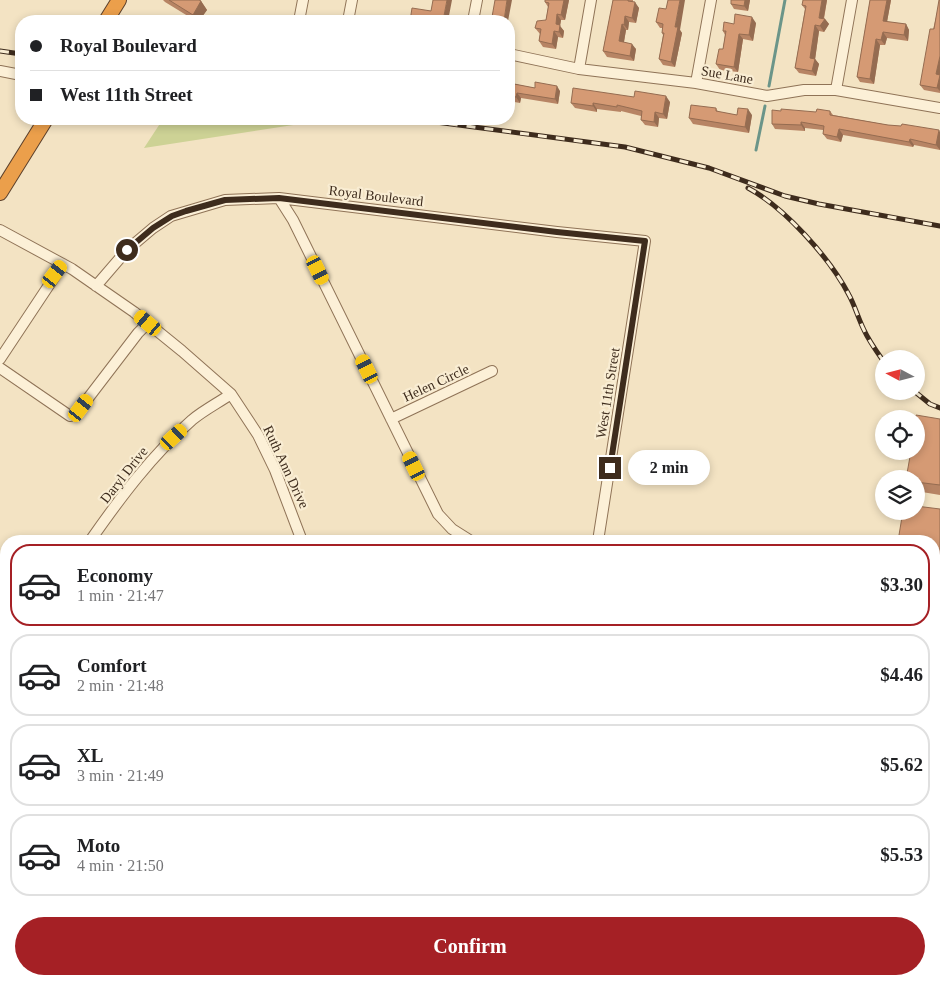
<!DOCTYPE html>
<html lang="en">
<head>
<meta charset="utf-8">
<style>
	body { margin:0; font-family:Georgia,serif; background:#f6f6f6; color:#202124; height:100vh; display:flex; flex-direction:column; font-size:19px; white-space:nowrap }
	* { box-sizing:border-box; margin:0 }
	p { font-size:16px; color:#757577 }
	.icon { flex:none; width:28px; height:28px; fill:none; stroke:currentColor; stroke-width:2; stroke-linecap:round; stroke-linejoin:round }
	.map { position:relative; flex:1; overflow:hidden }
	.side { position:absolute; left:0px; top:535px; width:940px; height:450px; display:flex; flex-direction:column; background:#fff; border-radius:20px 20px 0 0; box-shadow:0 2px 8px #0003 }
	.side>* { flex:none }
	.top-card { position:absolute; left:15px; top:15px; width:500px; height:110px; border-radius:20px; box-shadow:0 2px 8px #0003; display:grid; align-content:center; height:110px; padding:0 15px; background:#fff }
	.needle { width:32px; rotate:277deg }
	.tools { position:absolute; left:875px; top:350px; display:grid; gap:10px }
	.tools a { display:grid; place-items:center; width:50px; height:50px; border-radius:50%; background:#fff; box-shadow:0 2px 8px #0003; font-size:25px }
	.end { position:absolute; width:22px; height:22px; margin:-11px; border:6px solid #3e2c1d; background:#fff; box-shadow:0 0 0 2px #fff }
	.from { border-radius:50% }
	.bubble { position:absolute; height:35px; border-radius:18px; background:#fff; box-shadow:0 2px 8px #0003; font-size:16px; font-weight:700; line-height:35px; text-align:center }
	.car { position:absolute; width:15px; height:30px; margin:-15px -8px; border-radius:6px; box-shadow:0 0 4px 1px #0007; background:linear-gradient(#f5c518 24%,#345 0 40%,#f5c518 0 76%,#345 0 86%,#f5c518 0) }
	.top-card b { display:flex; align-items:center; gap:18px; height:48px; font-size:19px }
	.top-card b+b { border-top:1px solid #e0e0e0 }
	.top-card i { width:12px; height:12px; background:#202124 }
	ul { padding:9px 0 0; list-style:none }
	li { display:flex; align-items:center; gap:15px; height:82px; margin:0 10px 8px; padding:0 5px; border:2px solid #e0e0e0; border-radius:20px }
	li div { flex:1 }
	li b { display:block; font-size:19px }
	li em { font-style:normal; font-weight:700 }
	li.selected { border-color:#a52025 }
	li>.icon { width:45px; height:45px; stroke-width:1.5 }
	.cta { display:flex; gap:10px; margin-top:auto; padding:10px 15px }
	.cta a { flex:1; height:58px; border-radius:30px; background:#a52025; color:#fff; font-size:20px; font-weight:700; line-height:58px; text-align:center }
	.map>svg:first-child { display:block }
	.green { fill:#cdd295 }
	.lines { fill:none; stroke-linecap:round; stroke-linejoin:round }
	.stream { stroke:#6b9589; stroke-width:3 }
	.minor-casing { stroke:#8f7357; stroke-width:12 }
	.major-casing { stroke:#5d412c; stroke-width:15 }
	.highway-casing { stroke:#5d412c; stroke-width:16 }
	.minor { stroke:#fcf0d7; stroke-width:10 }
	.major { stroke:#fad897; stroke-width:12 }
	.highway { stroke:#eb9f4b; stroke-width:14 }
	.rail-casing { stroke:#3e2c1d; stroke-width:5 }
	.rail { stroke:#f9edd3; stroke-width:3; stroke-dasharray:9; stroke-linecap:butt }
	.wall { fill:#b78464 }
	.shaded-wall { fill:#956c51 }
	.building { fill:#d59a74; stroke:#956c51 }
	.route { stroke:#3e2c1d; stroke-width:6 }
	.labels { text-anchor:middle; dominant-baseline:central; stroke-width:4.5; stroke-linejoin:round; paint-order:stroke }
	.street-label { font-size:14px; fill:#3e2c1d; stroke:#f9edd3 }
</style>
</head>
<body>
<div class="map">
<svg width="940" height="985" viewBox="0 0 940 985">
	<rect width="100%" height="100%" fill="#f3e3c3"/>
	<!-- green -->
	<path class="green" d="M163,119H310L313,122L144,148Z
		M94,979H289L288,985H97L91,984Z"/>
	<g class="lines">
		<!-- stream -->
		<path class="stream" d="M769,86L785,0
			M756,150L765,106"/>
		<!-- minor casing -->
		<g class="minor-casing">
			<path id="minor" d="M299,21L303,0
				M348,21L352,0
				M473,21L477,0
				M509,54L579,69L696,83L767,96L804,90H836L940,108
				M579,69L591,0
				M0,71L21,75
				M696,83L711,0
				M836,90L852,0
				M279,198L293,220L438,514L452,529L471,541
				M0,230L72,269L134,312L182,351L231,394L258,435L275,470L302,541
				M96,286L127,250L153,228L171,216L225,200L279,198L557,232L645,241L598,541
				M0,359L63,264
				M0,368L70,416L76,414L138,333L148,323
				M391,419L492,371
				M90,541C120,498 152,455 192,420C204,410 218,403 231,394
				M1,787L5,752
				M70,979L83,985
				M175,979L218,985L230,979
				M720,979L766,985
				M229,980L263,985
				M24,985L28,979
				M279,985L280,979
				M402,985L403,979
				M609,985L610,979
				M862,985L863,979"/>
		</g>
		<!-- major casing -->
		<g class="major-casing">
			<path id="major" d="M0,751L6,752
				M934,890L940,891"/>
		</g>
		<!-- highway casing -->
		<g class="highway-casing">
			<path id="highway" d="M106,21L119,0
				M0,193L46,119"/>
		</g>
		<!-- minor -->
		<use href="#minor" class="minor"/>
		<!-- major -->
		<use href="#major" class="major"/>
		<!-- highway -->
		<use href="#highway" class="highway"/>
		<!-- rail casing -->
		<g class="rail-casing">
			<path id="rail" d="M0,51L21,54
				M413,119L625,147L709,168L785,196L819,204L940,226
				M748,188C784,207 830,258 849,295C855,306 858,318 864,330C869,341 877,352 884,362
				M914,391L930,404L940,408"/>
		</g>
		<!-- rail -->
		<use href="#rail" class="rail"/>
	</g>
	<!-- wall -->
	<path class="wall" d="M163,0H199L201,1L207,10L199,21H196L165,2Z
		M545,0H569L565,20H561L560,26L564,31L563,38L558,37L556,49L543,47L539,41L540,34L535,28L546,20L548,7L545,2Z
		M613,0H633V2L639,8L636,23L629,22L628,30H626L624,42L636,49L634,61L607,57L603,51Z
		M731,0H750L748,11L734,9L731,4Z
		M827,0L824,19H825L829,24L824,32L819,31L815,59L819,64L816,76L799,73L795,68L805,9L802,5Z
		M870,0H891L887,22L906,24L909,30L908,41L887,38L885,45H880L874,84L860,82L857,77Z
		M940,0V93L924,90L920,85Z
		M666,9L682,33L675,67L663,65L659,59L663,35L662,33L663,28H660L656,22Z
		M756,23L753,41L743,39L738,72L720,70L716,64L723,49L725,35L723,31L734,24Z
		M509,83L535,88L560,91L558,104L521,98L520,103L509,101Z
		M634,97L670,102L667,119L659,118L658,127L645,125L641,120V116L621,111V112L597,109V112L575,108L571,103Z
		M716,108L718,112L737,115H752L749,133L693,124L689,118Z
		M830,111L833,115L888,125L940,132V150L914,145L913,147L843,135L841,142L827,139L823,134V130L805,128V131L775,129L772,124L816,112Z
		M940,419V495L916,491V479Z
		M940,509V572L934,571V541Z"/>
	<!-- shaded-wall -->
	<path class="shaded-wall" d="M447,0H452L448,21H443Z
		M507,0H512L508,21H504Z
		M564,0H569L565,20L561,15Z
		M680,0H685L680,30L682,33L675,67L671,62L675,27Z
		M745,0H750L748,11L744,6Z
		M822,0H827L823,22L825,19L829,24L824,32L820,26L819,18Z
		M887,0H891L886,27L883,21Z
		M201,1L207,10L199,21H197L193,15Z
		M635,2L639,8L636,23L632,18Z
		M557,14L561,20L560,26L564,31L563,38L559,32L556,24Z
		M625,16L629,22L628,30L624,25Z
		M752,17L756,23L753,41L749,35Z
		M622,24L626,30L623,47L619,41Z
		M906,24L909,30L908,41L904,35Z
		M815,25L819,31L815,60V59L819,64L816,76L812,71L810,58Z
		M554,31L558,37L556,49L552,44Z
		M883,32L887,38L885,45L881,40Z
		M739,34L743,39L738,72L734,67Z
		M876,39L880,45L874,84L870,79Z
		M632,44L636,49L634,61L630,56Z
		M940,56V91L937,88L936,74Z
		M557,86L560,91L558,104L555,99Z
		M517,93L521,98L520,103L516,97Z
		M666,96L670,102L667,119L663,114Z
		M593,103L597,109V112L593,106Z
		M748,109L752,115L749,133L745,127Z
		M655,112L659,118L658,127L654,122Z
		M801,122L805,128V131L801,125Z
		M839,129L843,135L841,142L837,137Z
		M939,130L940,132V150L936,145Z
		M910,139L914,145L913,147L909,142Z
		M6,953V977L2,983L0,980V963Z
		M353,979H363L361,985H352Z"/>
	<!-- building -->
	<path class="building" d="M169,0H199L201,1L193,15Z
		M433,0H447L443,21H410L412,8L431,11Z
		M495,0H507L504,21H488L490,16L492,17Z
		M545,0H564L561,15L557,14L556,24L560,25L559,32L554,31L552,44L539,41L541,29L535,28L537,21L546,20L549,3L545,2Z
		M613,0H628V1L635,2L632,18L625,16L624,25L622,24L619,41L632,44L630,56L603,51Z
		M668,0H680L675,27H678L671,62L659,59L664,33H662L663,24L656,22L659,8L666,9Z
		M731,0H745L744,6L731,4Z
		M803,0H822L819,18L825,19L820,26L815,25L810,58L815,59L812,71L795,68L806,6L802,5Z
		M870,0H887L883,21L906,24L904,35L883,32L881,40L876,39L870,79L857,77Z
		M939,0H940V56L936,74L940,75L937,88L920,85L930,29H934Z
		M735,14L752,17L749,35L739,34L734,67L716,64L719,49H723L726,31H723L724,22L734,24Z
		M535,82L557,86L555,99L517,93L516,97L509,96V83L535,88Z
		M573,88L634,97L635,91L666,96L663,114L655,112L654,122L641,120L642,111L617,105V107L593,103V106L571,103Z
		M691,105L716,108V111L737,115L738,108L748,109L745,127L689,118Z
		M781,109L816,112L817,109L830,111V115L888,125L901,126L902,124L939,130L936,145L910,139L909,142L839,129L837,137L823,134L824,126L801,122V125L772,124V110L781,111Z
		M916,415L940,419V485L916,482V479H906L911,451H916Z
		M916,506L940,509V563L934,562V541H898L903,511H916Z
		M3,792L6,794V953L0,963V796Z
		M337,979H353L352,985H336Z"/>
	<g class="lines">
		<!-- route -->
		<path class="route" d="M127,250L153,228L172,216L186,211L225,200L279,198L557,232L645,241L610,468"/>
	</g>
	<g class="labels">
		<!-- street labels -->
		<g class="street-label">
			<text transform="translate(727 75) rotate(10)">Sue Lane</text>
			<text transform="translate(376 196) rotate(7)">Royal Boulevard</text>
			<text transform="translate(436 383) rotate(-25)">Helen Circle</text>
			<text transform="translate(608 393) rotate(-81)">West 11th Street</text>
			<text transform="translate(286 467) rotate(65)">Ruth Ann Drive</text>
			<text transform="translate(124 475) rotate(-52)">Daryl Drive</text>
		</g>
	</g>
</svg>
<div class="tools">
<a><svg class="needle" viewBox="-14 -14 28 28"><path d="M0-13l5 13h-10z" fill="#e53935"/><path d="M0 13l5-13h-10z" fill="#757577"/></svg></a>
<a><svg class="icon" aria-label="locate" viewBox="0 0 24 24"><circle cx="12" cy="12" r="6"/><path d="M12 2v4M12 18v4M2 12h4M18 12h4"/></svg></a>
<a><svg class="icon" aria-label="layers" viewBox="0 0 24 24"><path d="M12 4l9 5-9 5-9-5zM3 14l9 5 9-5"/></svg></a>
</div>
<i class="end from" style="left:127px;top:250px"></i>
<i class="end" style="left:610px;top:468px"></i>
<div class="bubble" style="left:628px;top:450px;width:82px">2 min</div>
<i class="car" style="left:318px;top:270px;rotate:154deg"></i>
<i class="car" style="left:55px;top:274px;rotate:37deg"></i>
<i class="car" style="left:148px;top:323px;rotate:310deg"></i>
<i class="car" style="left:367px;top:369px;rotate:334deg"></i>
<i class="car" style="left:81px;top:408px;rotate:37deg"></i>
<i class="car" style="left:174px;top:437px;rotate:47deg"></i>
<i class="car" style="left:414px;top:466px;rotate:334deg"></i>
<div class="top-card">
<b><i class="from"></i>Royal Boulevard</b>
<b><i></i>West 11th Street</b>
</div>
<section class="side">
<ul>
<li class="selected"><svg class="icon" aria-label="car" viewBox="0 0 24 24"><path d="M5 17H2v-5l4-1 3-4h7l3 4 3 1v5h-3M9 17h6M6 11h13"/><circle cx="7" cy="17" r="2"/><circle cx="17" cy="17" r="2"/></svg><div><b>Economy</b><p>1 min · 21:47</p></div><em>$3.30</em></li>
<li><svg class="icon" aria-label="car" viewBox="0 0 24 24"><path d="M5 17H2v-5l4-1 3-4h7l3 4 3 1v5h-3M9 17h6M6 11h13"/><circle cx="7" cy="17" r="2"/><circle cx="17" cy="17" r="2"/></svg><div><b>Comfort</b><p>2 min · 21:48</p></div><em>$4.46</em></li>
<li><svg class="icon" aria-label="car" viewBox="0 0 24 24"><path d="M5 17H2v-5l4-1 3-4h7l3 4 3 1v5h-3M9 17h6M6 11h13"/><circle cx="7" cy="17" r="2"/><circle cx="17" cy="17" r="2"/></svg><div><b>XL</b><p>3 min · 21:49</p></div><em>$5.62</em></li>
<li><svg class="icon" aria-label="car" viewBox="0 0 24 24"><path d="M5 17H2v-5l4-1 3-4h7l3 4 3 1v5h-3M9 17h6M6 11h13"/><circle cx="7" cy="17" r="2"/><circle cx="17" cy="17" r="2"/></svg><div><b>Moto</b><p>4 min · 21:50</p></div><em>$5.53</em></li>
</ul>
<div class="cta"><a>Confirm</a></div>
</section>
</div>
</body>
</html>
